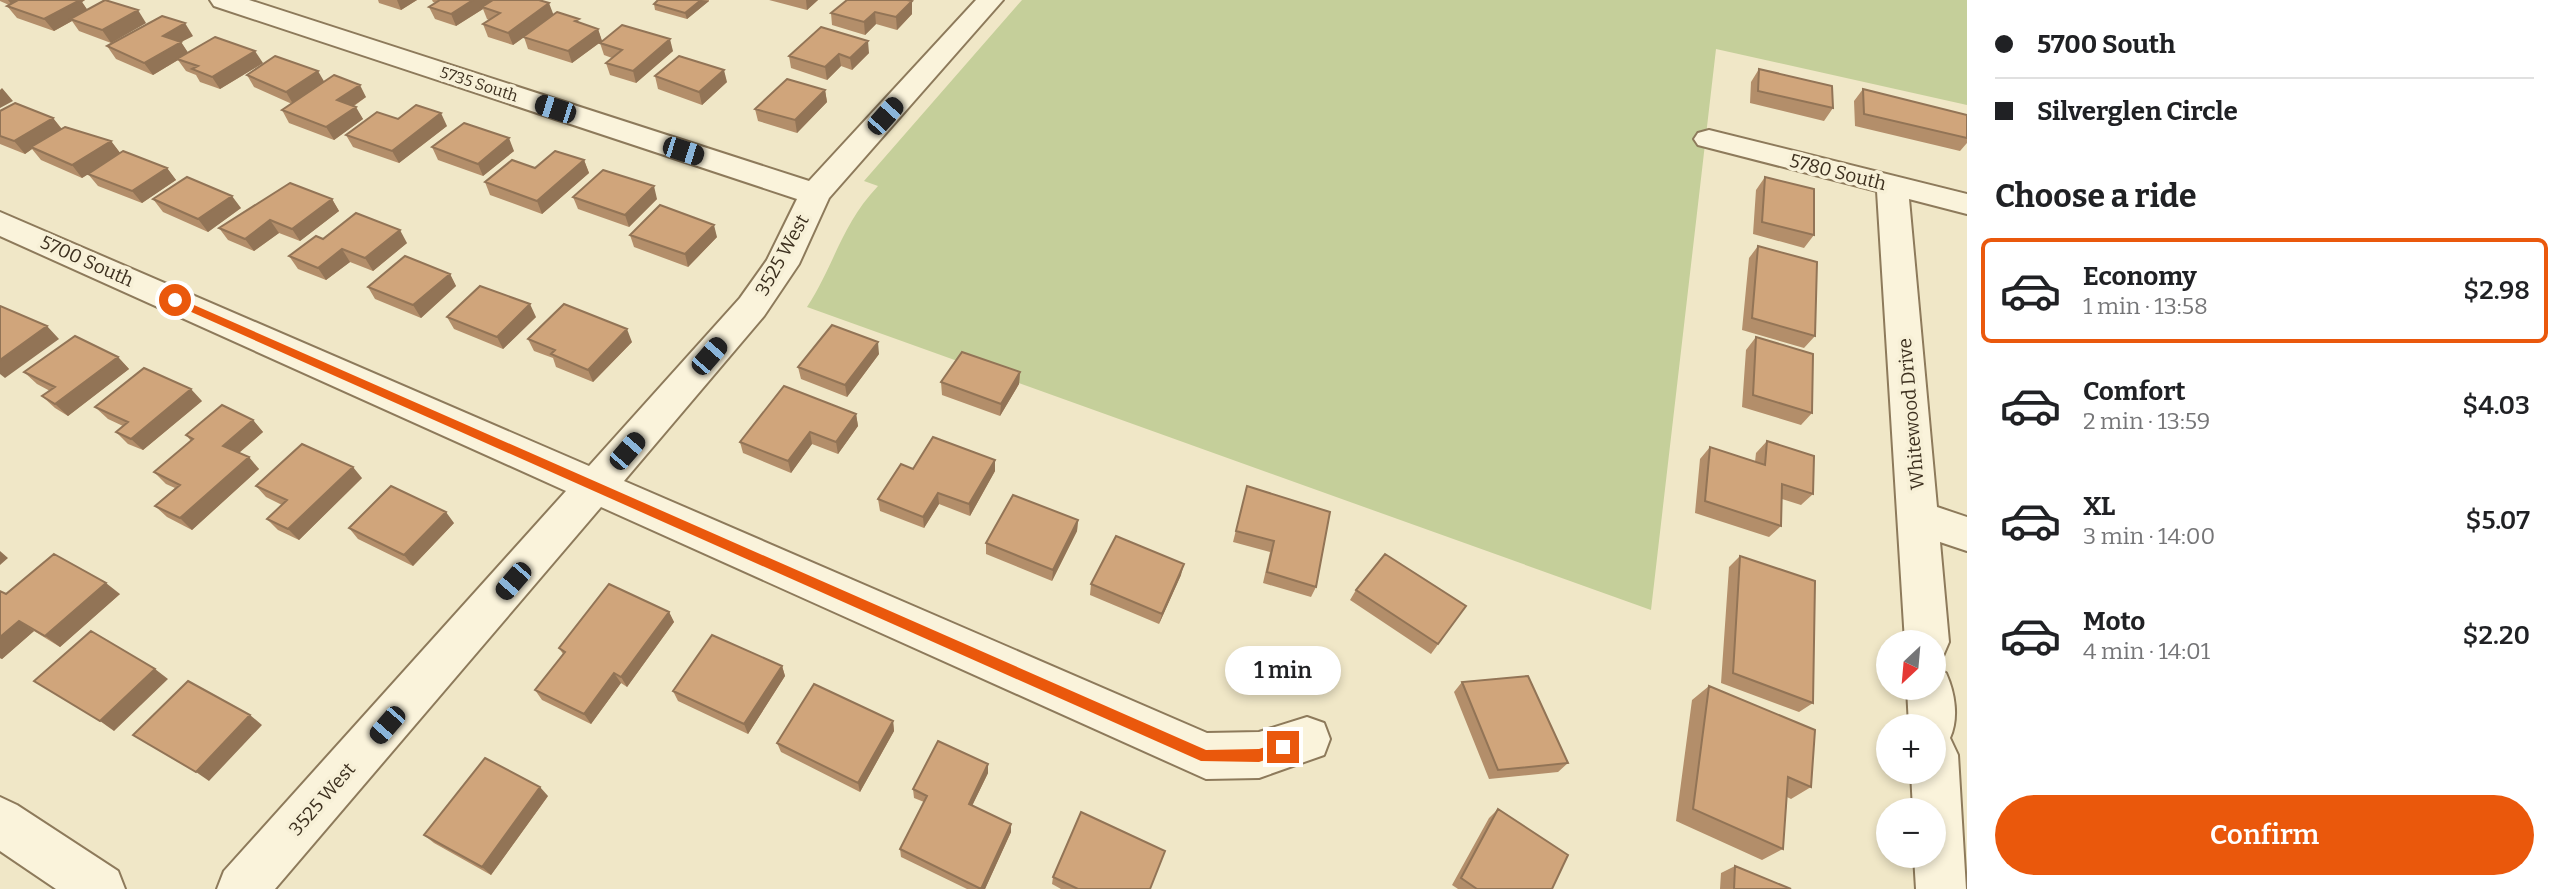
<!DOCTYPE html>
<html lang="en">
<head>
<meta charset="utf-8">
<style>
	body { margin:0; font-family:Bitter,serif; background:#f2f2f2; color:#202124; height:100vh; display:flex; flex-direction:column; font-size:26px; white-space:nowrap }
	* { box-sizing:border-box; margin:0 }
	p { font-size:23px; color:#757577 }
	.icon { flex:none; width:38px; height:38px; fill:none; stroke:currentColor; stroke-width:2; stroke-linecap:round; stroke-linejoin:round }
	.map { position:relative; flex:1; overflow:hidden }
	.sheet { display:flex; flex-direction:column; background:#fff; width:595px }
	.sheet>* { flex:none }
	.hud { display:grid; align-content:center; height:154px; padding:0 28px; background:#fff }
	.needle { width:46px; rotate:206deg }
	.controls { position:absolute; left:1876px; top:630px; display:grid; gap:14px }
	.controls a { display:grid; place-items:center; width:70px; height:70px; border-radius:50%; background:#fff; box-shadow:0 4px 10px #0003; font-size:35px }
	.end { position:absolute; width:32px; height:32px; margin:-16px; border:9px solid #ea580c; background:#fff; box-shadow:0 0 0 4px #fff }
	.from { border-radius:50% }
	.bubble { position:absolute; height:49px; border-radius:24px; background:#fff; box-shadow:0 4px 10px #0003; font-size:23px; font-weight:600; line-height:49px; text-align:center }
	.car { position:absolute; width:21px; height:42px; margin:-21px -10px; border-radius:9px; box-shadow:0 0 5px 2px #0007; background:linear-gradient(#222 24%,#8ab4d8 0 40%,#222 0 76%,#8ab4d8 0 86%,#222 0) }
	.hud b { display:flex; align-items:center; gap:24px; height:66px; font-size:26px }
	.hud b+b { border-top:2px solid #e0e0e0 }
	.hud i { width:18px; height:18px; background:#202124 }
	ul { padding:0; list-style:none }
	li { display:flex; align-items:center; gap:21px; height:105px; margin:0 14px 10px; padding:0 14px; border:4px solid transparent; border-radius:10px }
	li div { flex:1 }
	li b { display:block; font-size:26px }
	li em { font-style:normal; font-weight:600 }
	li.selected { border-color:#ea580c }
	li>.icon { width:63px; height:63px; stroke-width:1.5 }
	h2 { padding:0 28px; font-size:32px; line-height:84px }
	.primary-button { display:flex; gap:14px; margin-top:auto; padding:14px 28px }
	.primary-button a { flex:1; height:80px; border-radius:42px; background:#ea580c; color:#fff; font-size:28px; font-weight:600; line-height:80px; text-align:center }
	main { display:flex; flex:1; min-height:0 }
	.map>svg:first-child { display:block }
	.green { fill:#c5cf9a }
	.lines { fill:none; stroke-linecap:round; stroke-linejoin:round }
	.minor-casing { stroke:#8d7a5b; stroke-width:4 }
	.minor { fill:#faf3db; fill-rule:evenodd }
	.wall { fill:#b38e6a }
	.shaded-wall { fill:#927456 }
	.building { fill:#d0a57b; stroke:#927456; stroke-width:2 }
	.route { fill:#ea580c }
	.labels { text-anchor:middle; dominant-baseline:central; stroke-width:7; stroke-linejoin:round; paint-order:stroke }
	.far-street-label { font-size:16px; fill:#3d301f; stroke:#f7f0d7 }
	.street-label { font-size:19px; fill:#3d301f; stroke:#f7f0d7 }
</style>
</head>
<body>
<main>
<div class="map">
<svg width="1967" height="889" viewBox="0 0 1967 889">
	<rect width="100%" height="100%" fill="#f0e7c7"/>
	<!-- green -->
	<path class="green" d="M1022,0H1967V105L1716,49L1651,610L807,307C835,264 841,225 878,186L864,181Z"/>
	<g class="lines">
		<!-- minor casing -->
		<g class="minor-casing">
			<path id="minor" d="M210,0H249L809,181L976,0H1003L829,198L799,264L764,316L624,481L1207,733L1259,732L1307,717L1324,723L1330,739L1324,755L1259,778L1206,779L601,507L275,889H217L224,871L566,491L0,236V212L589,466L740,298L767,260L797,199L214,6Z
				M1709,130L1967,194V214L1909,199L1937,507L1967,517V551L1940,542L1949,642L1943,656L1934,659V642H1905L1877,191L1698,145L1694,139L1698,133Z
				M1934,668L1946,673C1955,693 1959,718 1950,738L1958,755L1966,889H1916L1914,856H1934V810H1913L1911,772H1934V726H1909L1907,688H1934Z
				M0,797L17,805L118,871L125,889H56L0,851Z"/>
		</g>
		<!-- minor -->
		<use href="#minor" class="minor"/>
	</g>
	<!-- wall -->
	<path class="wall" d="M0,0H85L82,2L87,10L146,23L111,43L79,31L72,21L54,31L17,18L7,6L9,5L0,1Z
		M378,0H417L401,10L379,3Z
		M432,0H542L541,1L553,15L598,29L602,41L572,63L528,49L524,37L513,45L488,37L483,24L489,20L487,19L483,9L456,26L435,19L429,7L436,3L433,2Z
		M658,0H709V1L687,19L655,10L654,4Z
		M769,0H818L807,10Z
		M847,0L912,14L897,30L876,24L865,35L832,25L831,13Z
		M193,36L181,42L188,53L263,63L220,89L200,82L196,75L186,71L178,60L153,75L116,59L107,46Z
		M600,43L673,51L636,83L610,75L606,63L612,58L604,55Z
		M869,53L852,70L841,66L827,80L791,68L789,56Z
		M1759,69L1833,108L1824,121L1750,103L1751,82Z
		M247,75L366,97L354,106L363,119L334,140L289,123L282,110L292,104L254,87Z
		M655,76L727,82L702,105L658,89Z
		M1863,89L1967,115V143L1960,151L1855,126L1854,101Z
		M825,90L827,102L797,133L758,121L755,109Z
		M0,111L53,118L62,129L111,141L120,153L167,168L176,180L142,203L98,186L88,174L82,178L41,160L32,149L25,154L0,144Z
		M398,119L447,126L399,163L353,147L346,135Z
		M432,147L514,151L483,176L438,160Z
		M584,160L589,173L542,214L490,195L485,182L535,168Z
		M1765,177L1814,235L1804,248L1753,234L1756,190Z
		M573,197L657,199L629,227L578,209Z
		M153,199L241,208L208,232L163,212Z
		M332,199L339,211L300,241L279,233L254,251L228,240L219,228Z
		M630,235L717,237L688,267L634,247Z
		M323,239L407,243L373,271L350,262L326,280L298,269L289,256Z
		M1758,246L1815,336L1804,348L1742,330L1749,258Z
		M450,274L456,286L421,318L375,299L368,287Z
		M447,317H536L503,349L454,329Z
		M1756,337L1812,413L1801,425L1742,407L1746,350Z
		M528,339L632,342L593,382L556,367L553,358L534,351Z
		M879,354L847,397L801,379L798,367Z
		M118,357L129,369L68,416L55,408L42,396L50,391L37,384L24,372Z
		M1020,372L1019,384L1000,416L942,395L941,382Z
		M202,401L143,450L128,444L116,432L123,426L108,419L95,407Z
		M856,414L858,426L838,454L812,444L791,473L743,453L740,442Z
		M253,420L263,432L239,453L259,469L192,530L167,517L155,506L175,488L166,484L154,472L191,441L186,435Z
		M1767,441L1813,494L1801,505L1782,499L1781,526L1769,537L1695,513L1700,459L1710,447L1755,462L1756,453Z
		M995,460V471L970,516L939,504L924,528L880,511L878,499L913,469Z
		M362,478L299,540L278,530L267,519L282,505L266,497L256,486Z
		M1247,486L1316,587L1311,597L1263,583L1270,552L1233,542Z
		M1078,520L1077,531L1052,581L986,554V543Z
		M454,523L413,566L358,539L349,528Z
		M1740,556L1813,703L1799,712L1721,683L1729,567Z
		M1181,575L1159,624L1090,595L1091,584Z
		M1356,590L1466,606L1431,654L1350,600Z
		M0,591L6,594H120L60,647L34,631L2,659L0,658Z
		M669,612L674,622L627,687L621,683L591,724L542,700L535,690L563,654L559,648Z
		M782,666L785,676L748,734L678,701L673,691Z
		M1462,682L1568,763L1558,772L1489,779L1454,692Z
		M1709,686L1811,787L1791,799L1787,797L1783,849L1762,860L1676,821L1692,700Z
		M893,721L894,731L860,792L781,752L777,743Z
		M988,764V773L972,806L1011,832L985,889H967L901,857L900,849L924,802L914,798L913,789Z
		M548,796L491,875L434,843L424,835Z
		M1498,809L1552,889H1458L1452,885L1489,818Z
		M1735,866L1791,889H1720L1721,873Z
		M1053,877L1150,889H1061L1052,884Z"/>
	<!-- shaded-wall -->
	<path class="shaded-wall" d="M8,0H22L12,5Z
		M68,0H85L82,2L89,12L70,19L72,21L54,31L44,19Z
		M397,0H417L401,10Z
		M473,0H496L482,7L483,9L456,26L451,14Z
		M701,0L709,1L687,19L685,13Z
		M806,0H818L807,10Z
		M912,1V14L897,30L896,17Z
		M549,3L554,16L513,45L508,33Z
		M138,10L146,23L111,43L102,30Z
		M875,12L876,24L865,35L864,22Z
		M185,23L193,36L181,42L189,54L177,59L178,60L153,75L144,63L163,36Z
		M598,29L602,41L572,63L568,51Z
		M670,39L673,51L636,83L633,71Z
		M868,41L869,53L852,70L850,58Z
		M255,51L263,63L220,89L212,77Z
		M839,54L841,66L827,80L825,67Z
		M724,70L727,82L702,105L699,92Z
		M318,71L325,83L293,104L286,92Z
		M360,85L366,97L344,112L337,100Z
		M2,88L13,101L0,108V90Z
		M825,90L827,102L797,133L795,120Z
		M356,107L363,119L334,140L326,127Z
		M441,113L447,126L399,163L392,151Z
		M53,118L63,131L31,147L32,149L25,154L14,141Z
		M509,138L514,151L483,176L478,164Z
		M111,141L121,154L82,178L72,165Z
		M584,160L589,173L542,214L537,201Z
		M167,168L176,180L142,203L132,191Z
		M654,186L657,199L629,227L625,215Z
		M232,196L241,208L208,232L198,219Z
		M332,199L339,211L300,241L292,229Z
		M270,220L279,233L254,251L245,239Z
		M714,225L717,237L688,267L685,254Z
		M400,230L407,243L373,271L365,258Z
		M342,249L350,262L326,280L318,268Z
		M450,274L456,286L421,318L413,305Z
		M530,304L536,317L503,349L497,337Z
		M47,326L59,339L5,378L0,374V360Z
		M627,329L632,342L593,382L588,370Z
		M878,342L879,354L847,397L845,385Z
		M118,357L129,369L68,416L55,404Z
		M1020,372L1019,384L1000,416L1001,404Z
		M191,389L202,401L143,450L131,439Z
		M856,414L858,426L838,454L836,442Z
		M253,420L263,432L234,457L223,446Z
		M810,432L812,444L791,473L788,461Z
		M249,457L259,469L192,530L180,518Z
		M995,460V471L970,516L969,504Z
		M353,467L362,478L299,540L288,529Z
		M938,493L939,504L924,528L923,517Z
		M446,512L454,523L413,566L404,555Z
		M1078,520L1077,531L1052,581L1053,570Z
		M0,551L8,558L0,565Z
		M1184,564L1181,575L1159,624L1162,614Z
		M106,583L120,594L60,647L45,636Z
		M669,612L674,622L627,687L621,677Z
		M19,621L34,631L2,659L0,658V637Z
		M782,666L785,676L748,734L744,724Z
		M155,669L168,679L114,731L100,721Z
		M614,673L621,683L591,724L584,714Z
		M250,715L262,725L209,781L196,772Z
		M893,721L894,731L860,792L858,783Z
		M988,764V773L969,812V804Z
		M540,787L548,796L491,875L482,867Z
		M1011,824V832L985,889H981Z"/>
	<!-- building -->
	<path class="building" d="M18,0H80L44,19L7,6Z
		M105,0L138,10L102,30L70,19Z
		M440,0H473L451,14L429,7Z
		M493,0H539L549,3L508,33L483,24L500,13L482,7Z
		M658,0H701L685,13L654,4Z
		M847,0H907L912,1L896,17L875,12L864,22L831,13Z
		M557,12L579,19L575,21L598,29L568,51L523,37Z
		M162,16L185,23L163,36L181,42L144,63L107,46Z
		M622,25L670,39L633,71L606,63L622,50L600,43Z
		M821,27L868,41L850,58L839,54L825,67L789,56Z
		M215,37L255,51L212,77L192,69L198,66L177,59Z
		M275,56L318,71L286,92L247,75Z
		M679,56L724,70L699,92L655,76Z
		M1759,69L1832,86L1833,108L1758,91Z
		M334,75L360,85L337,100L356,107L326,127L282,110Z
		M787,79L825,90L795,120L755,109Z
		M1863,89L1967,115V138L1864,114Z
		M15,103L53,118L14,141L0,136V111Z
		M416,105L441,113L392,151L346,135L377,112L398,119Z
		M464,123L509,138L478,164L432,147Z
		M65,127L111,141L72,165L31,147Z
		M123,151L167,168L132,191L88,174Z
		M555,151L584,160L537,201L485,182L512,160L535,168Z
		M603,170L654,186L625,215L573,197Z
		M187,177L232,196L198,219L153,199Z
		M1765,177L1814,189V235L1762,222Z
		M290,183L332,199L292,229L270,220L245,239L219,228Z
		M660,205L714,225L685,254L630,235Z
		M356,213L400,230L365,258L342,249L318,268L289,256L316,236L323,239Z
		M1758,246L1817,262L1815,336L1752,318Z
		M405,256L450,274L413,305L368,287Z
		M480,286L530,304L497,337L447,317Z
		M564,304L627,329L588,370L551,354L555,350L528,339Z
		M0,306L47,326L0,360Z
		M832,325L878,342L845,385L798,367Z
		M75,336L118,357L55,404L42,396L55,387L24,372Z
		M1756,337L1813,354L1812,413L1753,395Z
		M962,352L1020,372L1001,404L941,382Z
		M144,368L191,389L131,439L116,432L128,422L95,407Z
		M784,386L856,414L836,442L810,432L788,461L740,442Z
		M222,405L253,420L223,446L249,457L180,518L155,506L180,485L154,472L193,439L186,435Z
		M933,437L995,460L969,504L938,493L923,517L878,499L901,464L913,469Z
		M1767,441L1814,456L1813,494L1782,484L1781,526L1705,501L1710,447L1765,465Z
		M302,444L353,467L288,529L267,519L287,500L256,486Z
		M391,486L446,512L404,555L349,528Z
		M1247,486L1330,512L1316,587L1267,572L1274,541L1236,531Z
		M1013,495L1078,520L1053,570L986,543Z
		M1116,536L1184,564L1162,614L1091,584Z
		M54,554L106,583L45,636L19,621L0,637V591L6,594Z
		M1385,554L1466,606L1438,644L1356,590Z
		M1740,556L1815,581L1813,703L1733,673Z
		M609,584L669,612L621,677L614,673L584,714L535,690L565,652L559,648Z
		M91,631L155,669L100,721L34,681Z
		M712,635L782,666L744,724L673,691Z
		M1528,676L1568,763L1498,770L1462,682Z
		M188,681L250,715L196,772L133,735Z
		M814,684L893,721L858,783L777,743Z
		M1709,686L1815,730L1811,787L1788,777L1783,849L1693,809Z
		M938,741L988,764L969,804L1011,824L981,889L900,849L927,796L913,789Z
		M485,758L540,787L482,867L424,835Z
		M1498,809L1568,855L1552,889H1477L1461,878Z
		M1081,812L1165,851L1150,889H1078L1053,877Z
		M1735,866L1791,889H1734Z"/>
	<!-- route -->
	<path class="route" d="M171,298H178L1206,750L1259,749L1283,741L1290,747L1288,752L1259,762L1201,761L171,303Z"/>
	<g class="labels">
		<!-- far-street labels -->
		<g class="far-street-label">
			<text transform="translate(479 84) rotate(18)">5735 South</text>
		</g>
		<!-- street labels -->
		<g class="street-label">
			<text transform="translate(1838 172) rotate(14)">5780 South</text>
			<text transform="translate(782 255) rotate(-61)">3525 West</text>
			<text transform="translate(87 261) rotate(24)">5700 South</text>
			<text transform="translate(1911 414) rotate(-95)">Whitewood Drive</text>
			<text transform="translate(322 799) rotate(-49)">3525 West</text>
		</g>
	</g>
</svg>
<div class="controls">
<a><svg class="needle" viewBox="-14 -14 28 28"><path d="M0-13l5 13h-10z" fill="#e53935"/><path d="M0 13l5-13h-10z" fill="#757577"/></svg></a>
<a>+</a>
<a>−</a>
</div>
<i class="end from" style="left:175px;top:300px"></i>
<i class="end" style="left:1283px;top:747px"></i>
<div class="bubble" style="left:1225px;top:646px;width:116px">1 min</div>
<i class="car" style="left:555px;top:109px;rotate:288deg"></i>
<i class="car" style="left:885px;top:116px;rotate:42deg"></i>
<i class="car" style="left:683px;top:151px;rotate:108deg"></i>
<i class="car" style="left:709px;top:356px;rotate:41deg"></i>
<i class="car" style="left:627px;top:451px;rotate:41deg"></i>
<i class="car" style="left:513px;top:581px;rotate:221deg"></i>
<i class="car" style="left:387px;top:725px;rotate:221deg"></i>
</div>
<section class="sheet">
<div class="hud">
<b><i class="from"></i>5700 South</b>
<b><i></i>Silverglen Circle</b>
</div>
<h2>Choose a ride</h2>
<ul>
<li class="selected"><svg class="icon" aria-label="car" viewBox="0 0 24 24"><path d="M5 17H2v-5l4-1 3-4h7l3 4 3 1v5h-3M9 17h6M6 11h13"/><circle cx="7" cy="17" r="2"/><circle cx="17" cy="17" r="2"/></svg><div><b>Economy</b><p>1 min · 13:58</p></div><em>$2.98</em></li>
<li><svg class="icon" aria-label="car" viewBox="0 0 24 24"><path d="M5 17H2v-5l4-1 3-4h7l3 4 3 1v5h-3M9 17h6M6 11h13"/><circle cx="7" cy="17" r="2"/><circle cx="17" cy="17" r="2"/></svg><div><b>Comfort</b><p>2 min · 13:59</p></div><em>$4.03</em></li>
<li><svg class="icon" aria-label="car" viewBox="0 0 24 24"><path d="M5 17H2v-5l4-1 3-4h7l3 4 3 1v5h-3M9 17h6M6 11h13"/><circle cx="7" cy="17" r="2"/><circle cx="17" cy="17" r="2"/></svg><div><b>XL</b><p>3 min · 14:00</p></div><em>$5.07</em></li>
<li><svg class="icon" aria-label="car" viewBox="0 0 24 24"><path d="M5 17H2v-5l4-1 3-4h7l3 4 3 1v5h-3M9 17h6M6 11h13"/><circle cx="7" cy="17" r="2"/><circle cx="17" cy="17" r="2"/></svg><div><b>Moto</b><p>4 min · 14:01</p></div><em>$2.20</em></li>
</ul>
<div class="primary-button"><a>Confirm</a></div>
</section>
</main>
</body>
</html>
